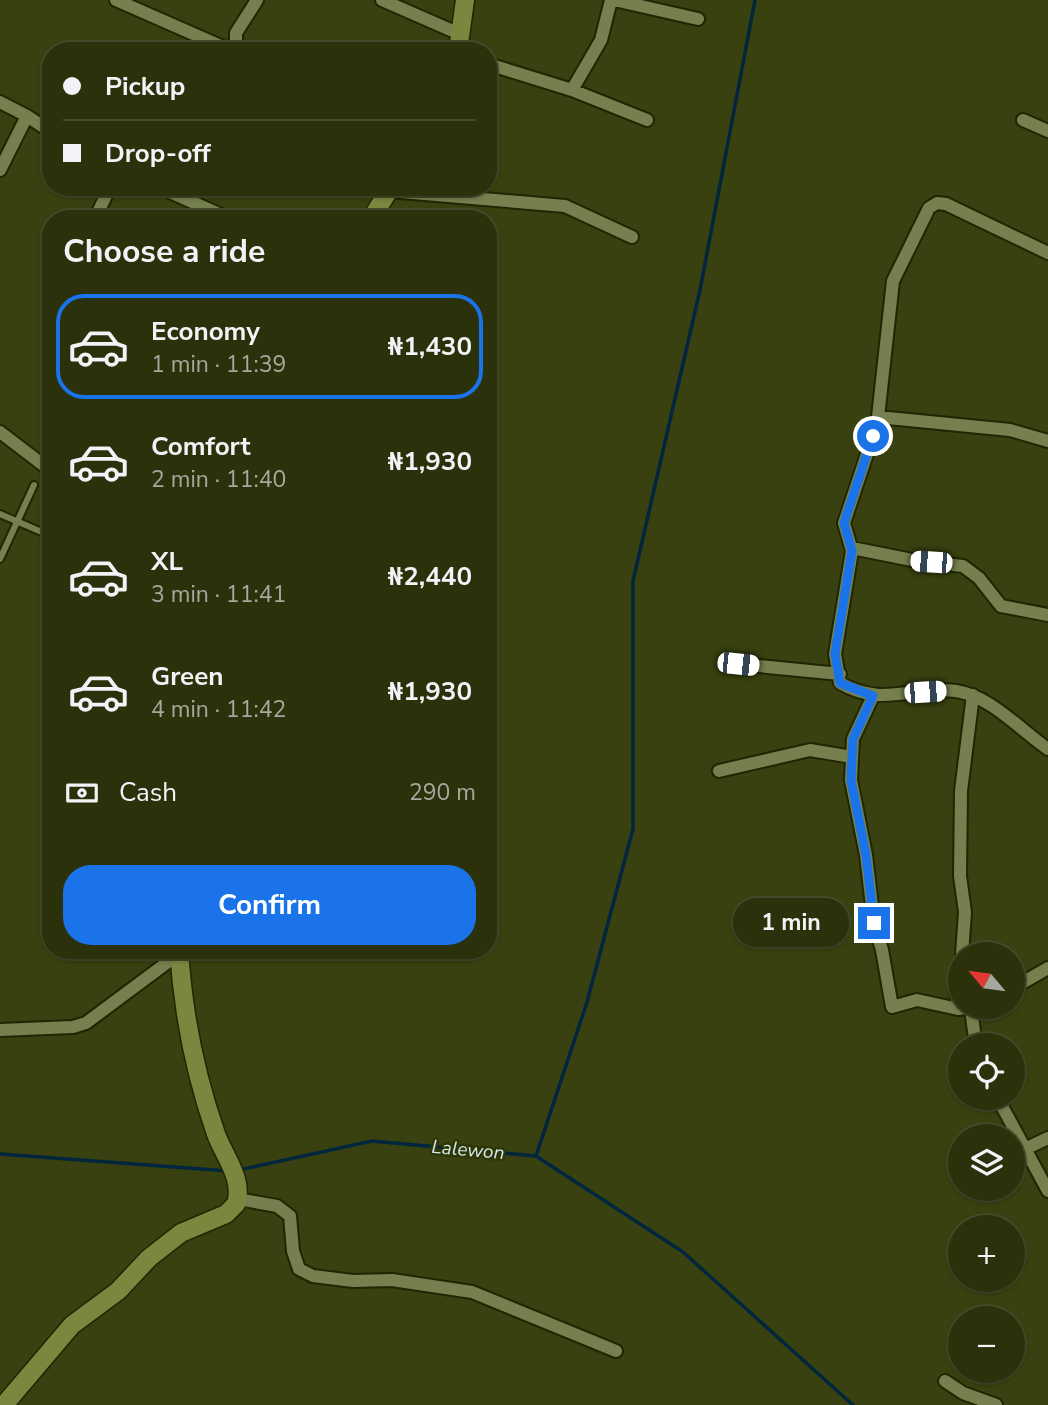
<!DOCTYPE html>
<html lang="en">
<head>
<meta charset="utf-8">
<style>
	body { margin:0; font-family:"Nunito Sans",sans-serif; background:#323914; color:#f1f3f6; height:100vh; display:flex; flex-direction:column; font-size:26px; white-space:nowrap }
	* { box-sizing:border-box; margin:0 }
	p { font-size:23px; color:#a5a99d }
	.icon { flex:none; width:38px; height:38px; fill:none; stroke:currentColor; stroke-width:2; stroke-linecap:round; stroke-linejoin:round }
	.map { position:relative; flex:1; overflow:hidden }
	.side { position:absolute; left:42px; top:210px; width:455px; height:749px; display:flex; flex-direction:column; background:#2a310b; border-radius:28px; box-shadow:0 2px 5px #0004,0 0 0 2px #464c2c }
	.side>* { flex:none }
	.banner { position:absolute; left:42px; top:42px; width:455px; height:154px; border-radius:28px; box-shadow:0 2px 5px #0004,0 0 0 2px #464c2c; display:grid; align-content:center; height:154px; padding:0 21px; background:#2a310b }
	.needle { width:46px; rotate:299deg }
	.tools { position:absolute; left:948px; top:942px; display:grid; gap:14px }
	.tools a { display:grid; place-items:center; width:77px; height:77px; border-radius:50%; background:#2a310b; box-shadow:0 2px 5px #0004,0 0 0 2px #464c2c; font-size:35px }
	.end { position:absolute; width:32px; height:32px; margin:-16px; border:9px solid #1a73e8; background:#fff; box-shadow:0 0 0 4px #fff }
	.from { border-radius:50% }
	.bubble { position:absolute; height:49px; border-radius:24px; background:#2a310b; box-shadow:0 2px 5px #0004,0 0 0 2px #464c2c; font-size:23px; font-weight:700; line-height:49px; text-align:center }
	.car { position:absolute; width:21px; height:42px; margin:-21px -10px; border-radius:9px; box-shadow:0 0 5px 2px #0007; background:linear-gradient(#fff 24%,#345 0 40%,#fff 0 76%,#345 0 86%,#fff 0) }
	.banner b { display:flex; align-items:center; gap:24px; height:66px; font-size:26px }
	.banner b+b { border-top:2px solid #464c2c }
	.banner i { width:18px; height:18px; background:#f1f3f6 }
	ul { padding:0; list-style:none }
	li { display:flex; align-items:center; gap:21px; height:105px; margin:0 14px 10px; padding:0 7px; border:4px solid transparent; border-radius:28px }
	li div { flex:1 }
	li b { display:block; font-size:26px }
	li em { font-style:normal; font-weight:700 }
	li.current { border-color:#1a73e8 }
	li>.icon { width:63px; height:63px; stroke-width:1.5 }
	h2 { padding:0 21px; font-size:32px; line-height:84px }
	.pay { display:flex; align-items:center; gap:18px; height:77px; padding:0 21px; font-size:26px }
	.pay p { margin-inline-start:auto }
	.action { display:flex; gap:14px; margin-top:auto; padding:14px 21px }
	.action a { flex:1; height:80px; border-radius:28px; background:#1a73e8; color:#fff; font-size:28px; font-weight:700; line-height:80px; text-align:center }
	.map>svg:first-child { display:block }
	.lines { fill:none; stroke-linecap:round; stroke-linejoin:round }
	.stream { stroke:#00273e; stroke-width:3.5 }
	.lane-casing { stroke:#202602; stroke-width:10 }
	.street-casing { stroke:#202602; stroke-width:16 }
	.secondary-casing { stroke:#202602; stroke-width:21 }
	.lane { stroke:#75804e; stroke-width:6 }
	.street { stroke:#75804e; stroke-width:12 }
	.secondary { stroke:#7a883f; stroke-width:18 }
	.route { stroke:#1a73e8; stroke-width:9 }
	.labels { text-anchor:middle; dominant-baseline:central; stroke-width:5; stroke-linejoin:round; paint-order:stroke }
	.water-label { font-size:19px; font-style:italic; fill:#d3e6f3; stroke:#2e3602 }
</style>
</head>
<body>
<div class="map">
<svg width="1048" height="1405" viewBox="0 0 1048 1405">
	<rect width="100%" height="100%" fill="#38410f"/>
	<g class="lines">
		<!-- stream -->
		<path class="stream" d="M0,1154L228,1171
			M536,1156L587,1002L633,829V581L700,290L755,0
			M239,1170L372,1141L536,1156L683,1252L853,1405"/>
		<!-- lane casing -->
		<g class="lane-casing">
			<path id="lane" d="M0,514L51,536
				M0,559L34,485"/>
		</g>
		<!-- street casing -->
		<g class="street-casing">
			<path id="street" d="M116,0L232,51
				M382,0L462,35
				M614,0L698,19
				M236,51V33L257,0
				M488,64L572,90L647,120
				M572,90L601,40L611,0
				M0,102L27,116L51,132
				M1023,120L1048,131
				M0,170L27,116
				M159,187L230,219
				M389,191L565,206L632,237
				M95,219L110,187
				M1048,253L946,204L937,203L929,208L893,281L878,417L1010,430L1048,441
				M0,432L51,471
				M873,436L844,523L852,551L835,654L840,683C883,708 913,685 956,691C991,696 1020,730 1048,749
				M852,551V548L917,561L963,566L979,578L1001,606L1048,615
				M738,664L840,674
				M873,696L853,739L851,780L866,855L874,923L882,950L892,1007L917,1000L958,1009L980,1006
				M719,771L810,750L852,757
				M962,954L965,912L960,876L961,791L973,695
				M1013,988L1048,968
				M958,1009L956,988L961,964
				M971,1010L976,1045
				M0,1030L73,1027L86,1023L180,953
				M997,1097L1048,1191
				M1027,1148L1048,1138
				M238,1199L277,1206L290,1216L293,1251L299,1269L313,1276L353,1281L392,1280L472,1292L616,1351
				M945,1381L963,1393L996,1405"/>
		</g>
		<!-- secondary casing -->
		<g class="secondary-casing">
			<path id="secondary" d="M458,51L465,0
				M371,219L391,187
				M4,1405L72,1325L118,1291L149,1258L181,1233L226,1214L236,1204C244,1179 224,1156 216,1134C195,1074 183,1013 179,950"/>
		</g>
		<!-- lane -->
		<use href="#lane" class="lane"/>
		<!-- street -->
		<use href="#street" class="street"/>
		<!-- secondary -->
		<use href="#secondary" class="secondary"/>
	</g>
	<g class="lines">
		<!-- route -->
		<path class="route" d="M873,436L844,523L852,551L835,654L840,683L873,696L853,739L851,780L866,855L874,923"/>
	</g>
	<g class="labels">
		<!-- water labels -->
		<g class="water-label">
			<text transform="translate(468 1150) rotate(5)">Lalewon</text>
		</g>
	</g>
</svg>
<div class="tools">
<a><svg class="needle" viewBox="-14 -14 28 28"><path d="M0-13l5 13h-10z" fill="#e53935"/><path d="M0 13l5-13h-10z" fill="#a5a99d"/></svg></a>
<a><svg class="icon" aria-label="locate" viewBox="0 0 24 24"><circle cx="12" cy="12" r="6"/><path d="M12 2v4M12 18v4M2 12h4M18 12h4"/></svg></a>
<a><svg class="icon" aria-label="layers" viewBox="0 0 24 24"><path d="M12 4l9 5-9 5-9-5zM3 14l9 5 9-5"/></svg></a>
<a>+</a>
<a>−</a>
</div>
<i class="end from" style="left:873px;top:436px"></i>
<i class="end" style="left:874px;top:923px"></i>
<div class="bubble" style="left:733px;top:898px;width:116px">1 min</div>
<i class="car" style="left:931px;top:562px;rotate:274deg"></i>
<i class="car" style="left:738px;top:664px;rotate:96deg"></i>
<i class="car" style="left:925px;top:692px;rotate:86deg"></i>
<div class="banner">
<b><i class="from"></i>Pickup</b>
<b><i></i>Drop-off</b>
</div>
<section class="side">
<h2>Choose a ride</h2>
<ul>
<li class="current"><svg class="icon" aria-label="car" viewBox="0 0 24 24"><path d="M5 17H2v-5l4-1 3-4h7l3 4 3 1v5h-3M9 17h6M6 11h13"/><circle cx="7" cy="17" r="2"/><circle cx="17" cy="17" r="2"/></svg><div><b>Economy</b><p>1 min · 11:39</p></div><em>₦1,430</em></li>
<li><svg class="icon" aria-label="car" viewBox="0 0 24 24"><path d="M5 17H2v-5l4-1 3-4h7l3 4 3 1v5h-3M9 17h6M6 11h13"/><circle cx="7" cy="17" r="2"/><circle cx="17" cy="17" r="2"/></svg><div><b>Comfort</b><p>2 min · 11:40</p></div><em>₦1,930</em></li>
<li><svg class="icon" aria-label="car" viewBox="0 0 24 24"><path d="M5 17H2v-5l4-1 3-4h7l3 4 3 1v5h-3M9 17h6M6 11h13"/><circle cx="7" cy="17" r="2"/><circle cx="17" cy="17" r="2"/></svg><div><b>XL</b><p>3 min · 11:41</p></div><em>₦2,440</em></li>
<li><svg class="icon" aria-label="car" viewBox="0 0 24 24"><path d="M5 17H2v-5l4-1 3-4h7l3 4 3 1v5h-3M9 17h6M6 11h13"/><circle cx="7" cy="17" r="2"/><circle cx="17" cy="17" r="2"/></svg><div><b>Green</b><p>4 min · 11:42</p></div><em>₦1,930</em></li>
</ul>
<div class="pay"><svg class="icon" aria-label="cash" viewBox="0 0 24 24"><path d="M3 7h18v10H3z"/><circle cx="12" cy="12" r="2"/></svg>Cash<p>290 m</p></div>
<div class="action"><a>Confirm</a></div>
</section>
</div>
</body>
</html>
